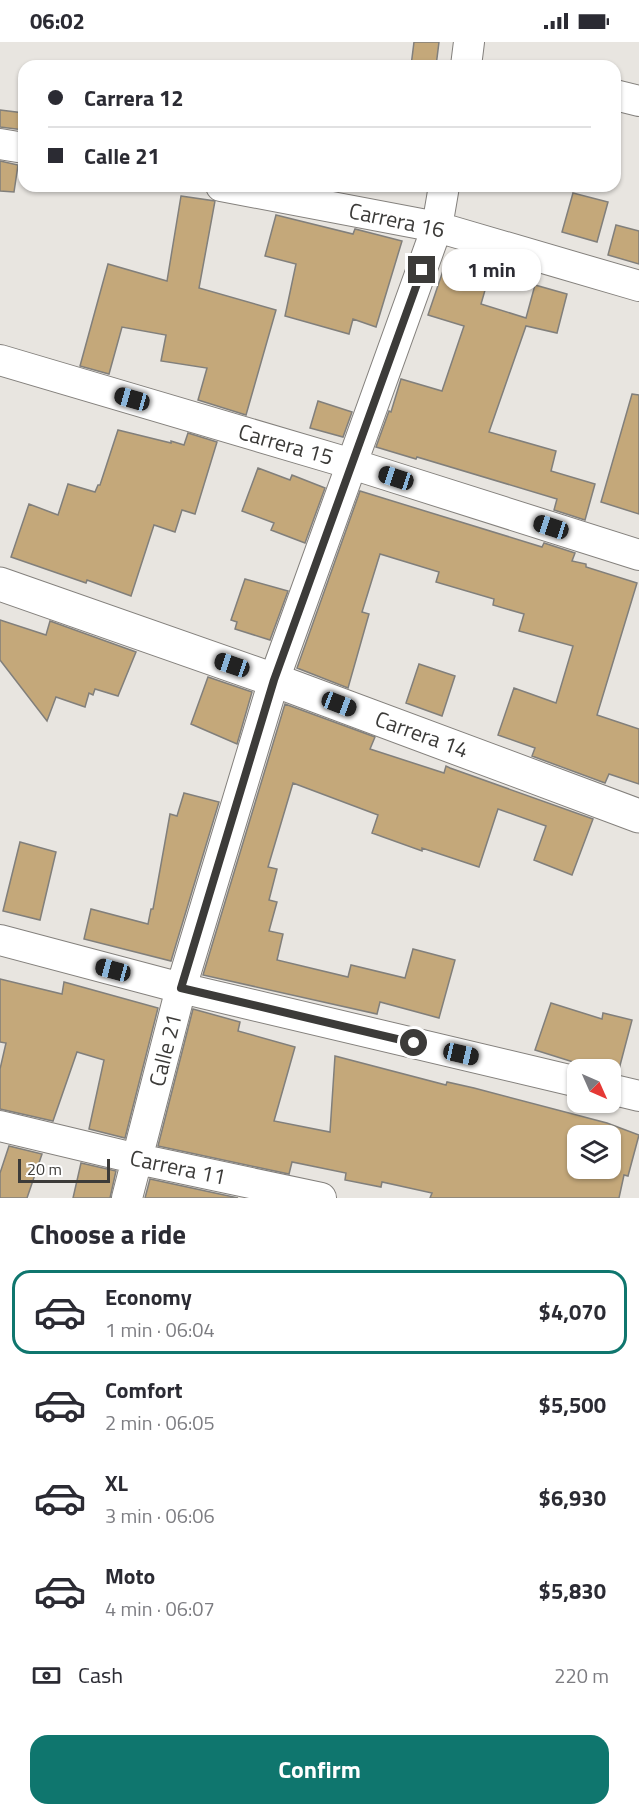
<!DOCTYPE html>
<html lang="en">
<head>
<meta charset="utf-8">
<style>
	body { margin:0; font-family:"Titillium Web",sans-serif; background:#f2f2f3; color:#2b2b33; height:100vh; display:flex; flex-direction:column; font-size:22px; white-space:nowrap }
	* { box-sizing:border-box; margin:0 }
	p { font-size:20px; color:#7c7c81 }
	.icon { flex:none; width:33px; height:33px; fill:none; stroke:currentColor; stroke-width:2; stroke-linecap:round; stroke-linejoin:round }
	.map { position:relative; height:1156px; overflow:hidden }
	.side { display:flex; flex-direction:column; background:#fff; flex:1 }
	.side>* { flex:none }
	.guide { position:absolute; left:18px; top:18px; width:603px; height:132px; border-radius:18px; box-shadow:0 2px 4px #0004; display:grid; align-content:center; height:132px; padding:0 30px; background:#fff }
	.needle { width:39px; rotate:135deg }
	.controls { position:absolute; left:567px; top:1017px; display:grid; gap:12px }
	.controls a { display:grid; place-items:center; width:54px; height:54px; border-radius:12px; background:#fff; box-shadow:0 2px 4px #0004; font-size:30px }
	.scale { position:absolute; left:18px; bottom:15px; width:92px; box-sizing:border-box; padding-left:6px; border:3px solid #3c3b39; border-top:0; font-size:16px; line-height:21px; white-space:nowrap; color:#3c3b39; -webkit-text-stroke:4px #fff; paint-order:stroke }
	.end { position:absolute; width:27px; height:27px; margin:-14px; border:8px solid #3c3b39; background:#fff; box-shadow:0 0 0 3px #fff }
	.from { border-radius:50% }
	.bubble { position:absolute; height:42px; border-radius:18px; background:#fff; box-shadow:0 2px 4px #0004; font-size:20px; font-weight:700; line-height:42px; text-align:center }
	.car { position:absolute; width:18px; height:36px; margin:-18px -9px; border-radius:8px; box-shadow:0 0 4px 2px #0007; background:linear-gradient(#222 24%,#8ab4d8 0 40%,#222 0 76%,#8ab4d8 0 86%,#222 0) }
	.guide b { display:flex; align-items:center; gap:21px; height:57px; font-size:22px }
	.guide b+b { border-top:2px solid #e1e1e2 }
	.guide i { width:15px; height:15px; background:#2b2b33 }
	ul { padding:0; list-style:none }
	li { display:flex; align-items:center; gap:18px; height:84px; margin:0 12px 9px; padding:0 18px; border:3px solid transparent; border-radius:18px }
	li div { flex:1 }
	li b { display:block; font-size:22px }
	li em { font-style:normal; font-weight:700 }
	li.on { border-color:#0f766e }
	li>.icon { width:54px; height:54px; stroke-width:1.5 }
	h2 { padding:0 30px; font-size:27px; line-height:72px }
	.pay { display:flex; align-items:center; gap:15px; height:66px; padding:0 30px; font-size:22px }
	.pay p { margin-inline-start:auto }
	.primary-button { display:flex; gap:12px; margin-top:auto; padding:12px 30px }
	.primary-button a { flex:1; height:69px; border-radius:18px; background:#0f766e; color:#fff; font-size:24px; font-weight:700; line-height:69px; text-align:center }
	.status { display:flex; justify-content:space-between; align-items:center; height:42px; padding:0 30px; background:#fff; direction:ltr }
	.status svg { height:16px; fill:currentColor }
	.map>svg:first-child { display:block }
	.building { fill:#c4a87a; stroke:#817f7b; stroke-width:1.5; fill-rule:evenodd }
	.lines { fill:none; stroke-linecap:round; stroke-linejoin:round }
	.minor-casing { stroke:#84817d; stroke-width:32 }
	.tertiary-casing { stroke:#84817d; stroke-width:35 }
	.minor { stroke:#fff; stroke-width:30 }
	.tertiary { stroke:#fff; stroke-width:33 }
	.route { stroke:#3c3b39; stroke-width:8 }
	.labels { text-anchor:middle; dominant-baseline:central; stroke-width:5; stroke-linejoin:round; paint-order:stroke }
	.street-label { font-size:22px; fill:#3c3b39; stroke:#fff }
</style>
</head>
<body>
<div class="status"><b>06:02</b><svg viewBox="0 0 49 12"><path d="M0 12V9h3v3zM5 12V6h3v6zM10 12V3h3v9zM15 12V0h3v12zM26 1h20v11H26zM47 4h2v5h-2z"/></svg></div>
<div class="map">
<svg width="639" height="1156" viewBox="0 0 639 1156">
	<rect width="100%" height="100%" fill="#e8e5e0"/>
	<!-- building -->
	<path class="building" d="M414,0H439L436,24H411Z
		M0,68L24,71V88L0,85Z
		M0,119L18,123L14,150L0,149Z
		M573,151L608,160L597,200L562,190Z
		M181,154L215,159L199,246L276,268L246,373L198,358L207,326L161,319L166,293L122,285L109,332L80,324L108,222L167,239Z
		M276,173L353,192L355,187L402,199L376,285L353,277L349,292L285,274L296,222L265,214Z
		M616,183L639,189V222L608,213Z
		M447,217L490,231L481,262L526,276L535,243L567,252L557,291L526,284L489,390L556,409L551,429L595,442L585,478L554,468L557,457L417,415L416,417L376,405L389,369L391,370L401,337L442,349L464,284L428,273Z
		M632,352L639,353V472L601,460Z
		M318,359L352,370L343,395L310,386Z
		M118,388L171,401V399L184,403L188,391L217,400L195,472L182,468L175,490L154,483L131,554L87,538L86,541L11,515L29,462L58,473L68,442L95,450L98,443H100Z
		M258,426L290,438L292,433L325,446L305,501L271,488L274,481L242,469Z
		M360,449L542,505L544,501L575,511L572,519L586,522V525L637,541L597,673L639,687V742L609,732L605,741L532,714L535,706L498,693L514,646L556,661L573,604L519,589L524,572L493,563L494,557L436,540L439,530L380,512L362,570L369,572L348,646L297,626Z
		M245,537L288,549L270,598L235,587L237,580L231,578Z
		M0,578L46,593L50,579L136,610L118,654L95,647L93,653L89,651L85,665L56,655L47,679L0,618Z
		M419,622L455,634L442,674L406,661Z
		M208,635L252,650L237,702L191,682Z
		M285,662L375,695L370,707L444,731L446,724L450,726L593,777L572,833L534,818L546,784L498,767L479,825L422,806V809L372,791L378,773L293,741L268,825L277,827L269,858L277,860L269,889L283,892L277,918L348,935L351,923L405,936L413,907L455,918L439,976L380,960L377,972L203,933Z
		M184,751L219,760L171,919L84,897L91,867L148,882L151,867H153L170,772L177,774Z
		M20,800L56,810L40,878L3,869Z
		M0,937L62,952L64,940L158,966L125,1096L89,1087L104,1018L77,1010L53,1079L0,1067V1027L6,1001L0,1000Z
		M551,961L602,977L603,971L632,978L618,1031L610,1029V1028L586,1024L535,1008Z
		M193,967L240,980L238,989L295,1005L274,1079L330,1090L335,1014L446,1043L447,1040L474,1046L607,1081L639,1093L628,1134L624,1133L619,1156H430L432,1151L382,1140L381,1145L345,1138L346,1131L292,1120L289,1132L158,1104ZM578,1094H610V1126H578Z
		M9,1104L42,1112L27,1156H0V1131Z
		M81,1121L116,1129L110,1156H73Z
		M150,1137L238,1156H145Z"/>
	<g class="lines">
		<!-- minor casing -->
		<g class="minor-casing">
			<path id="minor" d="M466,24L469,0
				M615,53L639,59
				M0,102L24,106
				M221,144L437,185L639,244
				M0,318L352,422L639,513
				M0,898L181,946L578,1040
				M610,1047L639,1054
				M0,1084L138,1117L321,1156
				M127,1156L181,946L274,638L437,185L444,144"/>
		</g>
		<!-- tertiary casing -->
		<g class="tertiary-casing">
			<path id="tertiary" d="M0,542L274,638L639,774"/>
		</g>
		<!-- minor -->
		<use href="#minor" class="minor"/>
		<!-- tertiary -->
		<use href="#tertiary" class="tertiary"/>
	</g>
	<g class="lines">
		<!-- route -->
		<path class="route" d="M414,1001L181,946L274,638L422,228"/>
	</g>
	<g class="labels">
		<!-- street labels -->
		<g class="street-label">
			<text transform="translate(397 178) rotate(12)">Carrera 16</text>
			<text transform="translate(286 402) rotate(16)">Carrera 15</text>
			<text transform="translate(422 692) rotate(20)">Carrera 14</text>
			<text transform="translate(165 1008) rotate(-76)">Calle 21</text>
			<text transform="translate(178 1125) rotate(12)">Carrera 11</text>
		</g>
	</g>
</svg>
<div class="controls">
<a><svg class="needle" viewBox="-14 -14 28 28"><path d="M0-13l5 13h-10z" fill="#e53935"/><path d="M0 13l5-13h-10z" fill="#7c7c81"/></svg></a>
<a><svg class="icon" aria-label="layers" viewBox="0 0 24 24"><path d="M12 4l9 5-9 5-9-5zM3 14l9 5 9-5"/></svg></a>
</div>
<div class="scale">20 m</div>
<i class="end from" style="left:414px;top:1001px"></i>
<i class="end" style="left:422px;top:228px"></i>
<div class="bubble" style="left:442px;top:207px;width:99px">1 min</div>
<i class="car" style="left:132px;top:357px;rotate:286deg"></i>
<i class="car" style="left:396px;top:436px;rotate:288deg"></i>
<i class="car" style="left:551px;top:485px;rotate:288deg"></i>
<i class="car" style="left:232px;top:623px;rotate:289deg"></i>
<i class="car" style="left:339px;top:662px;rotate:111deg"></i>
<i class="car" style="left:113px;top:928px;rotate:285deg"></i>
<i class="car" style="left:461px;top:1012px;rotate:103deg"></i>
<div class="guide">
<b><i class="from"></i>Carrera 12</b>
<b><i></i>Calle 21</b>
</div>
</div>
<section class="side">
<h2>Choose a ride</h2>
<ul>
<li class="on"><svg class="icon" aria-label="car" viewBox="0 0 24 24"><path d="M5 17H2v-5l4-1 3-4h7l3 4 3 1v5h-3M9 17h6M6 11h13"/><circle cx="7" cy="17" r="2"/><circle cx="17" cy="17" r="2"/></svg><div><b>Economy</b><p>1 min · 06:04</p></div><em>$4,070</em></li>
<li><svg class="icon" aria-label="car" viewBox="0 0 24 24"><path d="M5 17H2v-5l4-1 3-4h7l3 4 3 1v5h-3M9 17h6M6 11h13"/><circle cx="7" cy="17" r="2"/><circle cx="17" cy="17" r="2"/></svg><div><b>Comfort</b><p>2 min · 06:05</p></div><em>$5,500</em></li>
<li><svg class="icon" aria-label="car" viewBox="0 0 24 24"><path d="M5 17H2v-5l4-1 3-4h7l3 4 3 1v5h-3M9 17h6M6 11h13"/><circle cx="7" cy="17" r="2"/><circle cx="17" cy="17" r="2"/></svg><div><b>XL</b><p>3 min · 06:06</p></div><em>$6,930</em></li>
<li><svg class="icon" aria-label="car" viewBox="0 0 24 24"><path d="M5 17H2v-5l4-1 3-4h7l3 4 3 1v5h-3M9 17h6M6 11h13"/><circle cx="7" cy="17" r="2"/><circle cx="17" cy="17" r="2"/></svg><div><b>Moto</b><p>4 min · 06:07</p></div><em>$5,830</em></li>
</ul>
<div class="pay"><svg class="icon" aria-label="cash" viewBox="0 0 24 24"><path d="M3 7h18v10H3z"/><circle cx="12" cy="12" r="2"/></svg>Cash<p>220 m</p></div>
<div class="primary-button"><a>Confirm</a></div>
</section>
</body>
</html>
